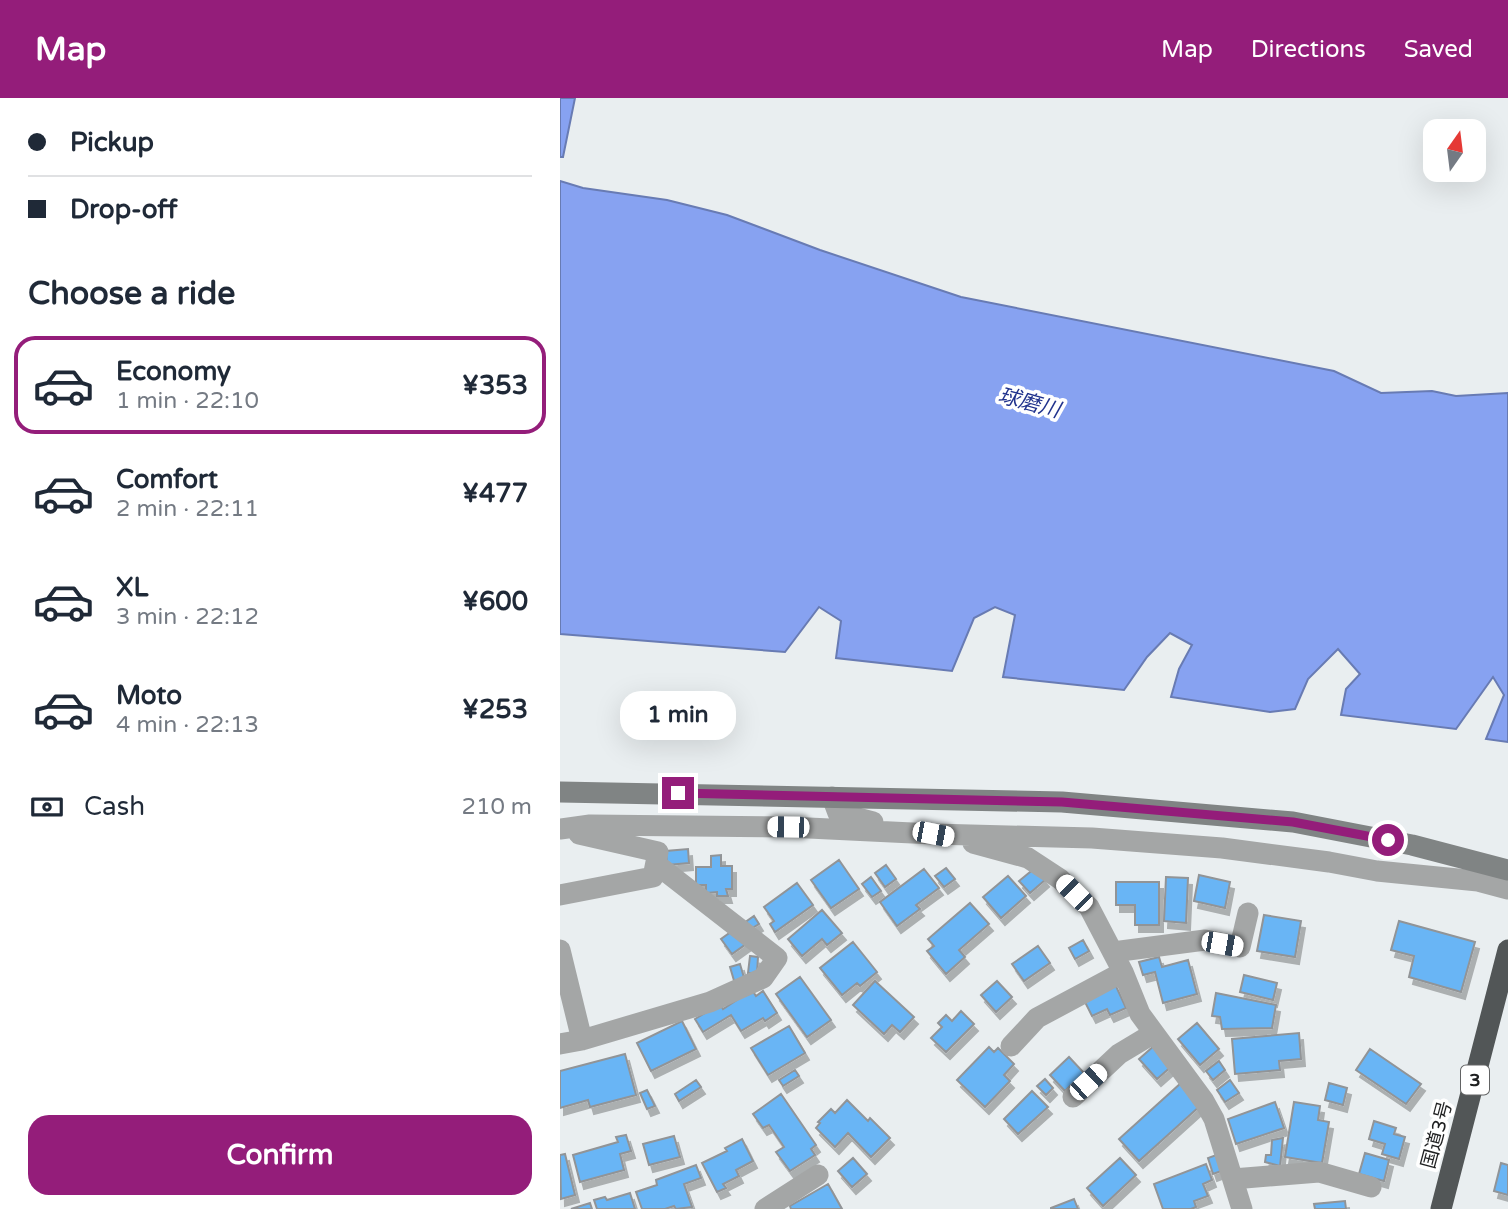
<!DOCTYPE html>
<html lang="en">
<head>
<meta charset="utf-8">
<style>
	body { margin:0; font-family:"Varela Round","Noto Sans JP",sans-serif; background:#f6f6f7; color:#1f2937; height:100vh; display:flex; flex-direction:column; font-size:26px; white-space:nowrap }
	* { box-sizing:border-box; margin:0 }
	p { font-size:23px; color:#747a83 }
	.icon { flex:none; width:38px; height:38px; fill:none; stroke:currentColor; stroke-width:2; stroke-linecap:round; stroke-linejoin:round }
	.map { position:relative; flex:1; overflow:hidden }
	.details { display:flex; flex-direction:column; background:#fff; width:560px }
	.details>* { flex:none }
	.guide { display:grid; align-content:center; height:154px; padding:0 28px; background:#fff }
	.needle { width:46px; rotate:14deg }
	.tools { position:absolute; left:863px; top:21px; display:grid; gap:14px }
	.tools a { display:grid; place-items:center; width:63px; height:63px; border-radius:14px; background:#fff; box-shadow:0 7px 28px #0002; font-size:35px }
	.end { position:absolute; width:32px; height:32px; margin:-16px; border:9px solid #941d7a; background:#fff; box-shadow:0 0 0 4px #fff }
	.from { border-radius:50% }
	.bubble { position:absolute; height:49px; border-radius:21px; background:#fff; box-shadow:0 7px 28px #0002; font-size:23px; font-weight:800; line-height:49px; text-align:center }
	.car { position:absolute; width:21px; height:42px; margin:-21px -10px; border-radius:9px; box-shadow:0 0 5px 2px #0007; background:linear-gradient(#fff 24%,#345 0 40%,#fff 0 76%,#345 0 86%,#fff 0) }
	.guide b { display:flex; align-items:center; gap:24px; height:66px; font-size:26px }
	.guide b+b { border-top:2px solid #e0e1e3 }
	.guide i { width:18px; height:18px; background:#1f2937 }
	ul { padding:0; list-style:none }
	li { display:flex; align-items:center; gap:21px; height:98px; margin:0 14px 10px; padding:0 14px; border:4px solid transparent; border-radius:21px }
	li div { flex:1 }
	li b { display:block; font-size:26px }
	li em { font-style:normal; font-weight:800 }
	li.active { border-color:#941d7a }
	li>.icon { width:63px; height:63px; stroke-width:1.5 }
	h2 { padding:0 28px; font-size:32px; line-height:84px }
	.pay { display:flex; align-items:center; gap:18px; height:77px; padding:0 28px; font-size:26px }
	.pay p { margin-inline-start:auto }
	.cta { display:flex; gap:14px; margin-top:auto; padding:14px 28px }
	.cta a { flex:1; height:80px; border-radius:21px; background:#941d7a; color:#fff; font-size:28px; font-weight:800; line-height:80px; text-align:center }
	header { display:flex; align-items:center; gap:42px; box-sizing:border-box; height:98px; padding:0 35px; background:#941d7a; color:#fff }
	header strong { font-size:33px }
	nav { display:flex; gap:38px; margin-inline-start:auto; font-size:24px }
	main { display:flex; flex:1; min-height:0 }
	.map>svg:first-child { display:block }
	.water { fill:#87a2f1; stroke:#687bb3; stroke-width:2 }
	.building { fill:#69b5f5; stroke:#919497; stroke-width:2; filter:url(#shadow) }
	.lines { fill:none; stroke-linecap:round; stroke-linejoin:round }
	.street { stroke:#a4a6a6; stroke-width:21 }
	.secondary { stroke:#808484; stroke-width:21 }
	.highway { stroke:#525657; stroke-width:21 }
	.route { stroke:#941d7a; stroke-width:9 }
	.labels { text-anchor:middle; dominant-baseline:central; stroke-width:7; stroke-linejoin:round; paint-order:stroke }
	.shield { fill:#fff; stroke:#626364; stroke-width:2 }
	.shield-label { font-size:18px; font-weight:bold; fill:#1f2021 }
	.street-label { font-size:19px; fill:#1f2021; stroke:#fff }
	.water-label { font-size:21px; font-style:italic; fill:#21338d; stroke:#fff }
</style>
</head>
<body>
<header>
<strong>Map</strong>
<nav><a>Map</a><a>Directions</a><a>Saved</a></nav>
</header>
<main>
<section class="details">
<div class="guide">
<b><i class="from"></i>Pickup</b>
<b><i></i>Drop-off</b>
</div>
<h2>Choose a ride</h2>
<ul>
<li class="active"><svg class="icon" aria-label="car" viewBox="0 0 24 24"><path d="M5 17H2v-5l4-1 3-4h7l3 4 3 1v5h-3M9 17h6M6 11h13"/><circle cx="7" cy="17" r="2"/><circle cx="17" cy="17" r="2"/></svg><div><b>Economy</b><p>1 min · 22:10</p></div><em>¥353</em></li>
<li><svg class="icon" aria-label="car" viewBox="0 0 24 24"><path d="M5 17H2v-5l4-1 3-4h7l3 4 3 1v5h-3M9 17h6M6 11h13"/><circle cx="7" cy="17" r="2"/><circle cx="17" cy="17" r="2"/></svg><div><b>Comfort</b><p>2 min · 22:11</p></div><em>¥477</em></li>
<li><svg class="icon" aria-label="car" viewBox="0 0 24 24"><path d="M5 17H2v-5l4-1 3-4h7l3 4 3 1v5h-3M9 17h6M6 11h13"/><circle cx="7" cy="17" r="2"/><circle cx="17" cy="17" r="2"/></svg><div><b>XL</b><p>3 min · 22:12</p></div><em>¥600</em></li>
<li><svg class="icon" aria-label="car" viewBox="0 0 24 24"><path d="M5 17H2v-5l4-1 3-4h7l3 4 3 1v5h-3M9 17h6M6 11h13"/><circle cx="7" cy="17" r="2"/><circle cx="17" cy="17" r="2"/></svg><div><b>Moto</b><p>4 min · 22:13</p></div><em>¥253</em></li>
</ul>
<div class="pay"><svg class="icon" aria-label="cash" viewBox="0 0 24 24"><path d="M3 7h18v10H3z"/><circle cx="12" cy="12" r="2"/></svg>Cash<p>210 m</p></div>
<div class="cta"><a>Confirm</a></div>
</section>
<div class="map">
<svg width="948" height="1111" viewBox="0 0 948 1111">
	<defs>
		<filter id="shadow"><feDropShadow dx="4" dy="7" stdDeviation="0" flood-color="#0004"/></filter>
	</defs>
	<rect width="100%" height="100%" fill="#e9eef0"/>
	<!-- water -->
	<path class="water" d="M0,0H15L3,59H0Z
		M0,83L23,90L107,102L167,117L260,152L401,199L774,273L821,295L872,293L896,298L948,295V644L926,641L944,597L933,579L896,631L781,617L786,591L800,576L778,551L748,581L735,611L710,614L611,599L619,571L632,547L610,535L587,559L564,592L443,579L455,517L435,509L414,520L392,573L276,560L281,523L259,509L225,554L0,536Z"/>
	<!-- building -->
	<path class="building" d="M128,751L129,765L107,767L106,753Z
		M161,757V768H172V791H166L168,798H157V794L146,795V787H136V769H151V758Z
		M279,762L299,791L271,810L251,782Z
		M326,767L336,781L325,789L315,775Z
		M386,770L395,781L384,789L375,778Z
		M475,770L485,782L470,795L459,783Z
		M364,771L379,790L356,807L360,811L337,828L320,804Z
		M639,777L670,784L665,810L634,803Z
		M448,778L466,798L441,820L423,799Z
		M311,779L321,793L312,799L302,786Z
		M606,779L628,780L626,825L604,823Z
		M556,784H599V827H575V807H556Z
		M237,785L253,807L215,834L210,826L214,823L204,809Z
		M410,805L429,826L399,852L405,859L386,876L367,853L374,848L368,841Z
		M262,812L282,835L267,847L262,841L242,858L228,841Z
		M704,817L741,823L735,859L697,853Z
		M194,818L199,826L189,832L184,825Z
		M839,823L915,844L901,894L849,879L854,858L831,852Z
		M175,831L186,846L172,856L161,841Z
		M523,842L529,853L515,861L509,850Z
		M293,844L317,874L300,888L297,885L282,897L260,870Z
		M478,848L490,865L464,883L452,866Z
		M190,858L198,859L197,875H188Z
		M599,859L602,869L628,862L637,896L603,905L595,874L583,877L579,864Z
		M180,866L185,883L175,886L170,869Z
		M684,877L717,885L713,902L680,894Z
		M240,879L271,922L247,939L216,896Z
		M315,883L354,919L340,934L332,927L324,936L293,907Z
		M437,883L452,899L436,914L421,897Z
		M555,886L566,910L550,917L547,911L532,918L523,900Z
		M192,892L196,898L203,893L217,915L205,923L203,920L181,933L171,917L143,934L135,921L160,906L163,911Z
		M656,895L716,907L712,930L662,931L660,919L652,918Z
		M401,913L414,926L386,954L371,940L382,929L378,925L386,917L392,923Z
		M122,923L136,951L91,973L77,945Z
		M637,925L659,951L640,967L618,941Z
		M229,928L245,955L208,977L191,950Z
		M739,935L741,961L719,963L720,972L675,976L672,941Z
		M595,947L613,967L597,981L579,961Z
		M429,949L434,954L438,950L454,966L444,977L450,983L425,1009L397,982Z
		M810,951L861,986L846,1006L796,972Z
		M65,956L76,997L30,1009L28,1002L0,1010V973Z
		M509,959L524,975L505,993L490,977Z
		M659,963L665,972L653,982L646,973Z
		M235,972L239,978L223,988L219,982Z
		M485,981L493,990L486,997L477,988Z
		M136,982L141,989L119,1003L115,996Z
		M670,982L679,995L665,1004L657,992Z
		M621,985L641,1007L579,1063L559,1041Z
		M769,985L787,990L783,1007L765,1002Z
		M87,992L95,1008L87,1011L80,995Z
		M472,993L488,1009L458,1036L444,1021Z
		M221,996L256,1047L251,1051L255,1057L230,1073L216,1054L224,1049L209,1027L203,1030L193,1016Z
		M287,1002L308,1023L310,1020L330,1040L311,1059L288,1035L275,1049L256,1030L260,1025L258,1024L271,1011L275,1015Z
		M715,1004L724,1030L676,1046L668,1021Z
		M734,1004L760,1008L758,1022L769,1024L762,1065L725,1059Z
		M814,1023L836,1030L834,1036L845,1039L839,1061L822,1056L825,1046L809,1041Z
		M66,1037L71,1053L60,1056L64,1072L20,1084L13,1057L58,1044L56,1039Z
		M114,1038L120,1059L89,1067L83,1046Z
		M723,1040L720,1068L705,1064L706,1057H711L712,1042Z
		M182,1041L193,1063L176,1072L179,1078L163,1086L166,1090L157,1094L142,1065L167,1053L165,1050Z
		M805,1055L829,1062L824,1083L799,1076Z
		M5,1056L15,1097L1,1101L0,1057Z
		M659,1056L664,1072L653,1076L648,1060Z
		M293,1060L307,1076L292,1089L278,1073Z
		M560,1060L576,1077L543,1108L527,1090Z
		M941,1065L948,1067V1097L934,1093Z
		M646,1066L652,1082L643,1086L648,1098L634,1103L636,1109L631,1111H603L594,1086Z
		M136,1067L141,1080L124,1086L132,1109L116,1111L114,1108L105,1111H82L76,1094L97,1087L96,1082Z
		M268,1086L282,1111H231L230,1108Z
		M70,1095L75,1111H37L34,1102L45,1099L47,1102Z
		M514,1101L518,1111H491V1110Z
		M785,1103L786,1111H755L754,1106Z
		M30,1105L32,1111H11Z"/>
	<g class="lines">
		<!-- street -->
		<path class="street" d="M272,699L278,715L313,724
			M0,731L30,727L228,729L373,736L532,740L662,750L769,764L817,773L918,783L948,791
			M413,745L468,760L500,781L529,809L563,874L580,916L644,1003L654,1021L682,1111
			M0,797L93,779L98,754L19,736
			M0,852L22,942L0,946
			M553,854L645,842L680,849L688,815
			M22,942L150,904L203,880L217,860L96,766
			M451,948L477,920L563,874
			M513,999L559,956L594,935
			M673,1081L759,1074L811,1089
			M205,1111L258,1077"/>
		<!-- secondary -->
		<path class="secondary" d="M0,694L502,704L733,724L852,747L948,772"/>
		<!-- highway -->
		<path class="highway" d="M881,1111L948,852"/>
	</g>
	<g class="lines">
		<!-- route -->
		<path class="route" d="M118,695L502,704L733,724L828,742"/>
	</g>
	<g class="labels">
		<!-- shield labels -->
		<rect class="shield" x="901" y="967.5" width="28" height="29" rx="5"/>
		<g class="shield-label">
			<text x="915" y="982">3</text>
		</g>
		<!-- street labels -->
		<g class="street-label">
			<text transform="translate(877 1037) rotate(-75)">国道3号</text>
		</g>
		<!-- water labels -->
		<g class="water-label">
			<text transform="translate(469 305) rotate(15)">球磨川</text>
		</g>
	</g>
</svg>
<div class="tools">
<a><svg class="needle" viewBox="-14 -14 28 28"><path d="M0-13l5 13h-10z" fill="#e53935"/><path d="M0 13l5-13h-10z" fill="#747a83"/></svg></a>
</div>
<i class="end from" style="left:828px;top:742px"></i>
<i class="end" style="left:118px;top:695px"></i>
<div class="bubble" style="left:60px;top:593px;width:116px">1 min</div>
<i class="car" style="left:228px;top:729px;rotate:271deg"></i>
<i class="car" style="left:373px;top:736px;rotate:101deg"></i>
<i class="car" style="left:514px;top:795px;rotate:315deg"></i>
<i class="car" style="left:662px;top:846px;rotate:100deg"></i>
<i class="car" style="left:528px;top:984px;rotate:47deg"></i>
</div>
</main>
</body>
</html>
